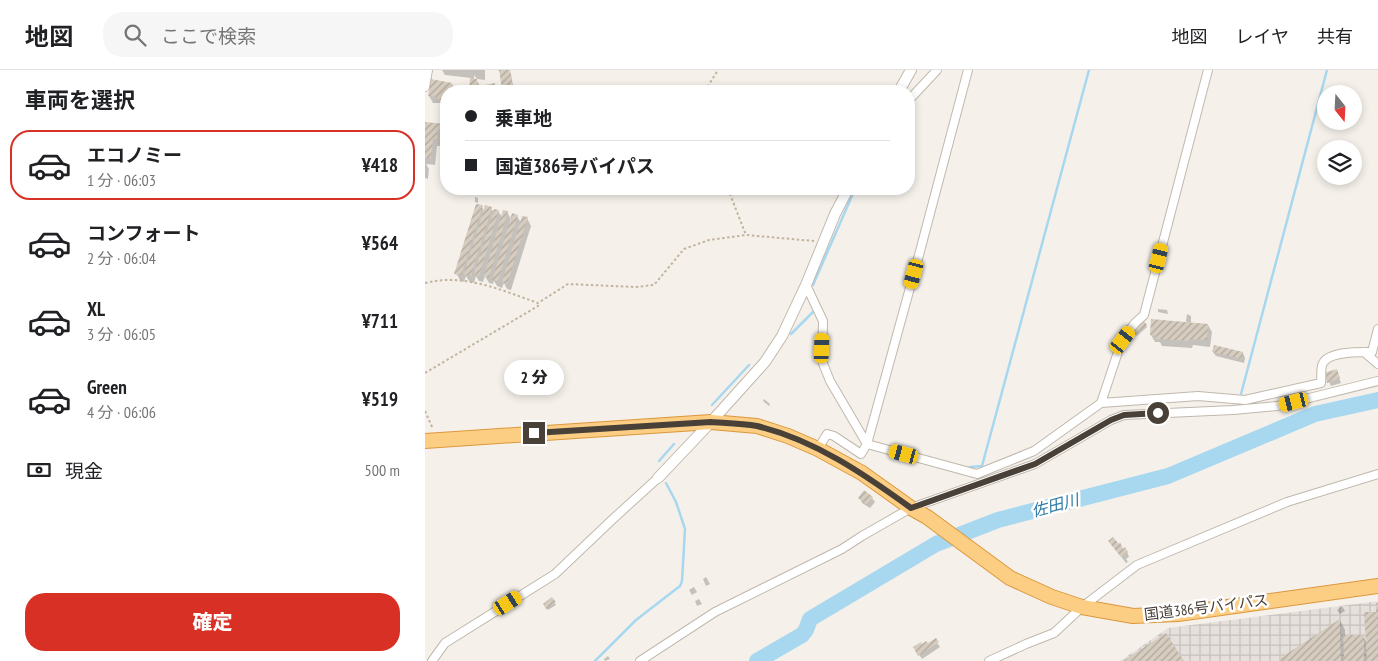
<!DOCTYPE html>
<html lang="ja">
<head>
<meta charset="utf-8">
<style>
	body { margin:0; font-family:"PT Sans Narrow","Noto Sans JP",sans-serif; background:#f6f6f6; color:#202124; height:100vh; display:flex; flex-direction:column; font-size:19px; white-space:nowrap }
	* { box-sizing:border-box; margin:0 }
	p { font-size:16px; color:#757577 }
	.icon { flex:none; width:28px; height:28px; fill:none; stroke:currentColor; stroke-width:2; stroke-linecap:round; stroke-linejoin:round }
	.map { position:relative; flex:1; overflow:hidden }
	.panel { display:flex; flex-direction:column; background:#fff; width:425px }
	.panel>* { flex:none }
	.banner { position:absolute; left:15px; top:15px; width:475px; height:110px; border-radius:20px; box-shadow:0 2px 8px #0003; display:grid; align-content:center; height:110px; padding:0 25px; background:#fff }
	.needle { width:32px; rotate:162deg }
	.controls { position:absolute; left:892px; top:15px; display:grid; gap:10px }
	.controls a { display:grid; place-items:center; width:45px; height:45px; border-radius:50%; background:#fff; box-shadow:0 2px 8px #0003; font-size:25px }
	.end { position:absolute; width:22px; height:22px; margin:-11px; border:6px solid #494138; background:#fff; box-shadow:0 0 0 2px #fff }
	.from { border-radius:50% }
	.bubble { position:absolute; height:35px; border-radius:18px; background:#fff; box-shadow:0 2px 8px #0003; font-size:16px; font-weight:800; line-height:35px; text-align:center }
	.car { position:absolute; width:15px; height:30px; margin:-15px -8px; border-radius:6px; box-shadow:0 0 4px 1px #0007; background:linear-gradient(#f5c518 24%,#345 0 40%,#f5c518 0 76%,#345 0 86%,#f5c518 0) }
	.banner b { display:flex; align-items:center; gap:18px; height:48px; font-size:19px }
	.banner b+b { border-top:1px solid #e0e0e0 }
	.banner i { width:12px; height:12px; background:#202124 }
	ul { padding:0; list-style:none }
	li { display:flex; align-items:center; gap:15px; height:70px; margin:0 10px 8px; padding:0 15px; border:2px solid transparent; border-radius:20px }
	li div { flex:1 }
	li b { display:block; font-size:19px }
	li em { font-style:normal; font-weight:800 }
	li.active { border-color:#d93025 }
	li>.icon { width:45px; height:45px; stroke-width:1.5 }
	h2 { padding:0 25px; font-size:22px; line-height:60px }
	.pay { display:flex; align-items:center; gap:12px; height:55px; padding:0 25px; font-size:19px }
	.pay p { margin-inline-start:auto }
	.action { display:flex; gap:10px; margin-top:auto; padding:10px 25px }
	.action a { flex:1; height:58px; border-radius:20px; background:#d93025; color:#fff; font-size:20px; font-weight:800; line-height:58px; text-align:center }
	header { display:flex; align-items:center; gap:30px; box-sizing:border-box; height:70px; padding:0 25px; background:#fff; border-bottom:1px solid #e0e0e0 }
	header strong { font-size:24px }
	nav { display:flex; gap:28px; margin-inline-start:auto; font-size:18px }
	.search { width:350px; height:45px; background:#f6f6f6; display:flex; align-items:center; gap:12px; box-sizing:border-box; padding:0 18px; border-radius:20px; color:#757577; font-size:19px }
	main { display:flex; flex:1; min-height:0 }
	.map>svg:first-child { display:block }
	.industrial { fill:url(#industrial-grid) }
	.shadow { fill:#0003 }
	.lines { fill:none; stroke-linecap:round; stroke-linejoin:round }
	.stream { stroke:#a8d7f0; stroke-width:2.5 }
	.river { stroke:#a8d7f0; stroke-width:16 }
	.building { fill:url(#building-hatch) }
	.minor-casing { stroke:#c0b8ad; stroke-width:10 }
	.tertiary-casing { stroke:#c0b8ad; stroke-width:12 }
	.trunk-casing { stroke:#dc973d; stroke-width:16 }
	.path { stroke:#c2b39e; stroke-width:2; stroke-dasharray:2.5 2.5; stroke-linecap:butt }
	.minor { stroke:#fff; stroke-width:8 }
	.tertiary { stroke:#fff; stroke-width:10 }
	.trunk { stroke:#fcce84; stroke-width:14 }
	.route { stroke:#494138; stroke-width:6 }
	.labels { text-anchor:middle; dominant-baseline:central; stroke-width:5; stroke-linejoin:round; paint-order:stroke }
	.street-label { font-size:15px; fill:#494138; stroke:#fff }
	.water-label { font-size:16px; font-style:italic; fill:#2e7aa5; stroke:#fff }
</style>
</head>
<body>
<header>
<strong>地図</strong>
<div class="search"><svg class="icon" aria-label="search" viewBox="0 0 24 24"><circle cx="10" cy="10" r="6"/><path d="M15 15l6 6"/></svg>ここで検索</div>
<nav><a>地図</a><a>レイヤ</a><a>共有</a></nav>
</header>
<main>
<section class="panel">
<h2>車両を選択</h2>
<ul>
<li class="active"><svg class="icon" aria-label="car" viewBox="0 0 24 24"><path d="M5 17H2v-5l4-1 3-4h7l3 4 3 1v5h-3M9 17h6M6 11h13"/><circle cx="7" cy="17" r="2"/><circle cx="17" cy="17" r="2"/></svg><div><b>エコノミー</b><p>1 分 · 06:03</p></div><em>¥418</em></li>
<li><svg class="icon" aria-label="car" viewBox="0 0 24 24"><path d="M5 17H2v-5l4-1 3-4h7l3 4 3 1v5h-3M9 17h6M6 11h13"/><circle cx="7" cy="17" r="2"/><circle cx="17" cy="17" r="2"/></svg><div><b>コンフォート</b><p>2 分 · 06:04</p></div><em>¥564</em></li>
<li><svg class="icon" aria-label="car" viewBox="0 0 24 24"><path d="M5 17H2v-5l4-1 3-4h7l3 4 3 1v5h-3M9 17h6M6 11h13"/><circle cx="7" cy="17" r="2"/><circle cx="17" cy="17" r="2"/></svg><div><b>XL</b><p>3 分 · 06:05</p></div><em>¥711</em></li>
<li><svg class="icon" aria-label="car" viewBox="0 0 24 24"><path d="M5 17H2v-5l4-1 3-4h7l3 4 3 1v5h-3M9 17h6M6 11h13"/><circle cx="7" cy="17" r="2"/><circle cx="17" cy="17" r="2"/></svg><div><b>Green</b><p>4 分 · 06:06</p></div><em>¥519</em></li>
</ul>
<div class="pay"><svg class="icon" aria-label="cash" viewBox="0 0 24 24"><path d="M3 7h18v10H3z"/><circle cx="12" cy="12" r="2"/></svg>現金<p>500 m</p></div>
<div class="action"><a>確定</a></div>
</section>
<div class="map">
<svg width="953" height="591" viewBox="0 0 953 591">
	<defs>
		<pattern id="industrial-grid" width="8" height="8" patternUnits="userSpaceOnUse" patternTransform="scale(1.25)"><rect width="8" height="8" fill="#e5e0db"/><path d="M0 4h8M4 0v8" fill="none" stroke="#c6c1bd"/></pattern>
		<pattern id="building-hatch" width="6" height="6" patternUnits="userSpaceOnUse" patternTransform="scale(1.25)"><rect width="6" height="6" fill="#d6ccbf"/><path d="M-1 1l2-2M0 6l6-6M5 7l2-2" fill="none" stroke="#b0a79c"/></pattern>
	</defs>
	<rect width="100%" height="100%" fill="#f5f1ea"/>
	<!-- industrial -->
	<path class="industrial" d="M953,531V591H695L743,558Z"/>
	<!-- shadow -->
	<path class="shadow" d="M17,0H60V10L52,9L49,5V10H51L54,14V21H45L46,8L20,5Z
		M84,0L86,4L89,21H80L78,19Z
		M27,14L31,21H21V37L18,36L16,33H8L4,26Z
		M0,53L21,55V66H16L15,76H12L10,95L1,94L4,99L3,109L0,108Z
		M50,127L53,128V133L50,132Z
		M57,137L59,141L66,138L69,143L73,141L77,147L82,142L86,149L92,146L96,153L102,148L106,156L86,220L82,219L79,213L77,218L72,216L69,211L68,214L64,213L60,206L58,212L54,211L51,206L49,213L44,211L41,206L39,212L35,210L31,203Z
		M733,239L742,240L743,244L733,242Z
		M762,244L766,246V254L783,255L787,262L785,277L768,275L767,278L737,276L735,272H730L726,265L763,253L761,251Z
		M719,253L722,257L712,266L710,264Z
		M788,282L818,283L820,288L819,293L791,286Z
		M913,305L916,313L906,316L904,312Z
		M339,329L345,334L344,336L338,331Z
		M435,428H447L450,432L445,438L437,433Z
		M687,475L702,482L704,487L701,489L703,492L701,493Z
		M281,507L285,514L281,516L278,509Z
		M269,517L272,522L267,525L264,520Z
		M127,529L131,535L123,540L119,535Z
		M274,529L277,534L272,536L270,531Z
		M952,534H953V591H856L915,550L920,560V566H938L942,573L953,543Z
		M917,536L920,541L915,544L912,540Z
		M510,570L515,577L497,589L489,577L502,575Z
		M183,586L185,589L180,591L179,589Z"/>
	<g class="lines">
		<!-- stream -->
		<path class="stream" d="M388,215L430,119
			M366,264L390,240
			M816,324L902,0
			M287,335L324,295
			M234,391L249,374
			M545,397L557,396L664,0
			M170,591L211,550L255,516L257,511L260,459L251,432L241,413"/>
		<!-- river -->
		<path class="river" d="M332,591L377,565L381,560L385,549L511,474L573,450L743,406L890,344L953,330"/>
	</g>
	<!-- building -->
	<path class="building" d="M74,0H85L88,21H81V19H77Z
		M45,8L52,9V21H44Z
		M6,9L27,13L26,21H21V30H13V27L3,26Z
		M70,13V17L73,16L74,21H54L61,19L60,15Z
		M0,52L21,54V60L13,59L12,69H8L6,88H0Z
		M51,134L58,135L36,206L29,204Z
		M60,135L67,137L46,206L39,204Z
		M69,139L74,140L54,206L49,204Z
		M78,140L83,141L64,208L59,206Z
		M87,143L93,145L73,211L67,210Z
		M97,146L103,147L82,214L77,212Z
		M726,249L783,254L782,270L764,269V271L731,269V266L725,265Z
		M719,251L722,255L710,265L707,262Z
		M789,275L818,282L817,289L787,282Z
		M912,299L915,308L902,313L899,303Z
		M439,420L448,427L442,435L433,428Z
		M688,467L694,474L695,472L698,479L700,477L703,482L696,487L683,471Z
		M127,527L131,532L121,539L118,534Z
		M951,533H953V591H942L939,542H951Z
		M915,549L916,591H855L854,589Z
		M741,563L759,591H698Z
		M918,565H939V591H919Z
		M511,568L514,572L493,586L488,577L496,572L497,574L501,571L503,573Z"/>
	<g class="lines">
		<!-- minor casing -->
		<g class="minor-casing">
			<path id="minor" d="M0,17L3,0
				M484,30L512,0
				M381,215L398,251L397,291L405,311L442,374L552,404L609,381L676,333L773,326L820,330L896,313C897,307 895,298 898,293C905,281 935,282 947,282L953,259
				M939,282L953,294
				M676,333L697,270L710,253L719,245L783,0
				M393,379L402,364L409,366L436,384L442,374L494,185L543,0
				M7,591L20,573L130,504L189,448L233,408
				M215,591L290,542L417,479L437,466L486,438L610,394L686,350L699,345L808,340L852,336L953,311
				M564,591L601,574L629,563L657,537L712,495L862,432L953,404"/>
		</g>
		<!-- tertiary casing -->
		<g class="tertiary-casing">
			<path id="tertiary" d="M474,21L486,0
				M233,408L286,352L340,292L357,266L381,215L410,144L423,119"/>
		</g>
		<!-- trunk casing -->
		<g class="trunk-casing">
			<path id="trunk" d="M0,371L286,352L332,356L363,366L393,379L437,403L486,438L502,447L585,508L627,527L657,537L708,546L753,544L953,516"/>
		</g>
		<!-- path -->
		<path class="path" d="M280,21L293,0
			M303,119L321,165
			M0,213C39,203 76,220 113,233L143,214L210,217L229,215L259,179L284,170L321,165L389,171
			M0,303L113,236V233
			M0,341L8,359"/>
		<!-- minor -->
		<use href="#minor" class="minor"/>
		<!-- tertiary -->
		<use href="#tertiary" class="tertiary"/>
		<!-- trunk -->
		<use href="#trunk" class="trunk"/>
	</g>
	<g class="lines">
		<!-- route -->
		<path class="route" d="M109,363L286,352C301,353 317,353 332,356C390,370 439,404 486,438L610,394L686,350L699,345L733,343"/>
	</g>
	<g class="labels">
		<!-- street labels -->
		<g class="street-label">
			<text transform="translate(781 537) rotate(-7)">国道386号バイパス</text>
		</g>
		<!-- water labels -->
		<g class="water-label">
			<text transform="translate(630 435) rotate(-15)">佐田川</text>
		</g>
	</g>
</svg>
<div class="controls">
<a><svg class="needle" viewBox="-14 -14 28 28"><path d="M0-13l5 13h-10z" fill="#e53935"/><path d="M0 13l5-13h-10z" fill="#757577"/></svg></a>
<a><svg class="icon" aria-label="layers" viewBox="0 0 24 24"><path d="M12 4l9 5-9 5-9-5zM3 14l9 5 9-5"/></svg></a>
</div>
<i class="end from" style="left:733px;top:343px"></i>
<i class="end" style="left:109px;top:363px"></i>
<div class="bubble" style="left:79px;top:290px;width:60px">2 分</div>
<i class="car" style="left:734px;top:188px;rotate:14deg"></i>
<i class="car" style="left:489px;top:204px;rotate:195deg"></i>
<i class="car" style="left:698px;top:270px;rotate:37deg"></i>
<i class="car" style="left:397px;top:278px;rotate:2deg"></i>
<i class="car" style="left:869px;top:332px;rotate:256deg"></i>
<i class="car" style="left:479px;top:384px;rotate:285deg"></i>
<i class="car" style="left:83px;top:533px;rotate:58deg"></i>
<div class="banner">
<b><i class="from"></i>乗車地</b>
<b><i></i>国道386号バイパス</b>
</div>
</div>
</main>
</body>
</html>
